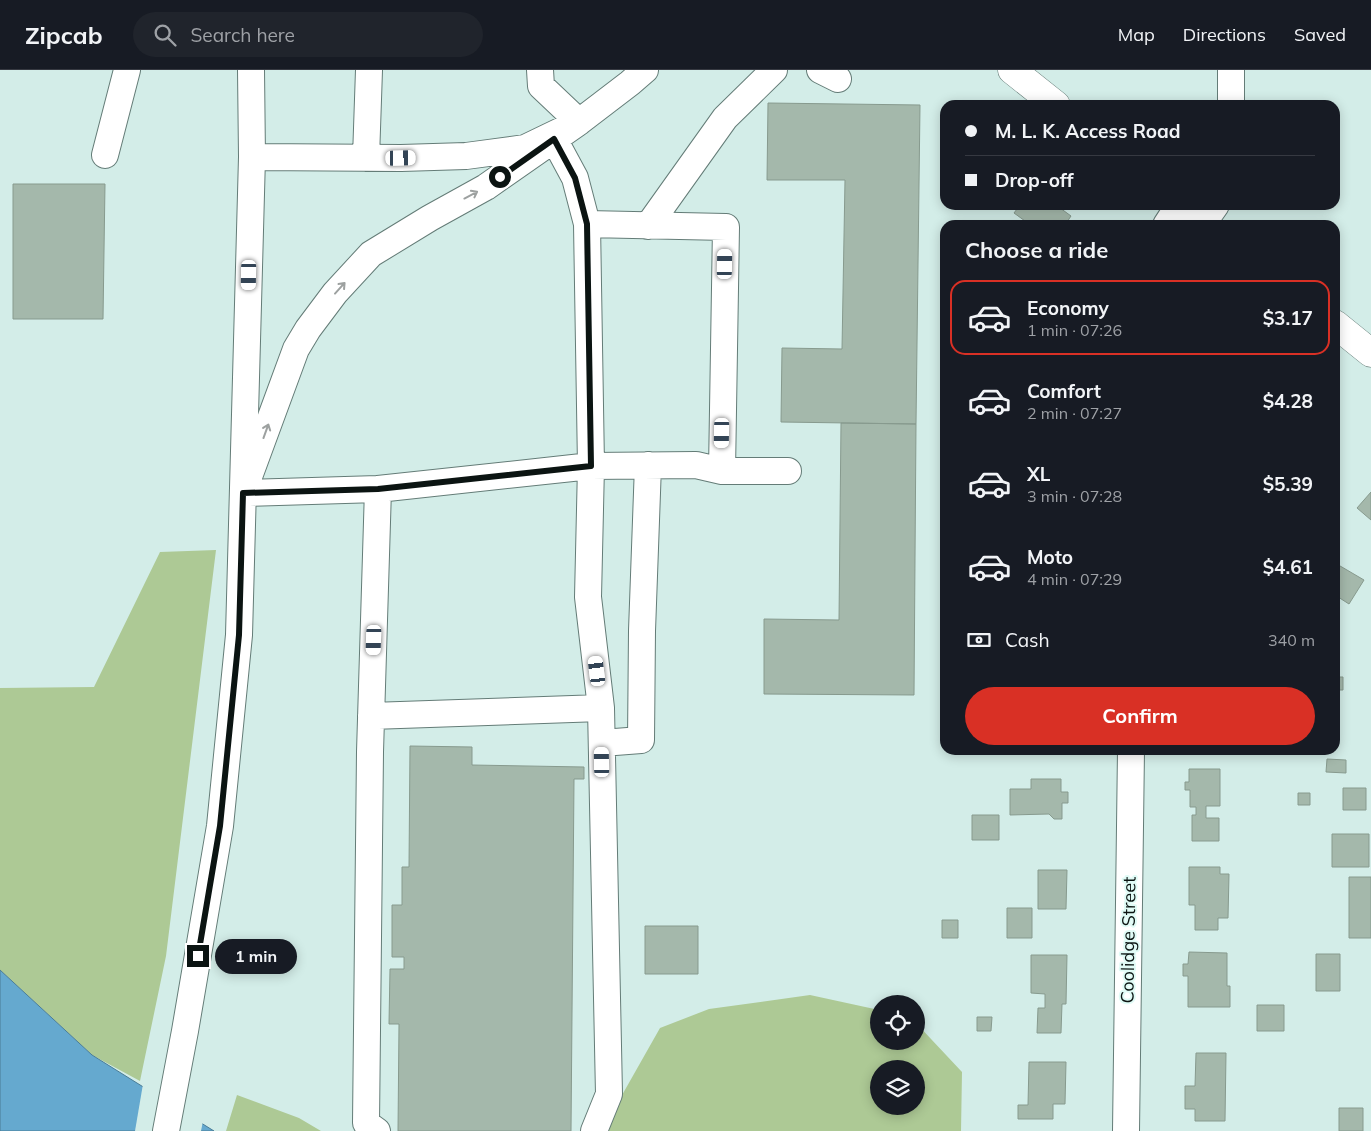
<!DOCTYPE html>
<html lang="en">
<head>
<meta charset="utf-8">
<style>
	body { margin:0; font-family:Mulish,sans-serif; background:#20242c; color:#f1f3f6; height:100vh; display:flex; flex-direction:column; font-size:19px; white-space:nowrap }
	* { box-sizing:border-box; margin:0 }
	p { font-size:16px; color:#9ea1a6 }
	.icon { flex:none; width:28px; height:28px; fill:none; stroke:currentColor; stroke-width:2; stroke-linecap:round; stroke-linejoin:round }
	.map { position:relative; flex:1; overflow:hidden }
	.drawer { position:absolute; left:940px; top:150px; width:400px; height:535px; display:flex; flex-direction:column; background:#171b24; border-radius:15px; box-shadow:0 2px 12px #0003 }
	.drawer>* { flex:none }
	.banner { position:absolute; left:940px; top:30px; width:400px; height:110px; border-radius:15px; box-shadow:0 2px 12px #0003; display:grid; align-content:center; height:110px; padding:0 25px; background:#171b24 }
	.tools { position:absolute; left:870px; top:925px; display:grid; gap:10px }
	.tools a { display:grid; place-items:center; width:55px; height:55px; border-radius:50%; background:#171b24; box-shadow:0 2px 12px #0003; font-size:25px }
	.end { position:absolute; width:22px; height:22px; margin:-11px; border:6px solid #0b1412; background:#fff; box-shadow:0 0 0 2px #fff }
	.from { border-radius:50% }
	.bubble { position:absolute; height:35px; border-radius:18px; background:#171b24; box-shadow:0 2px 12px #0003; font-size:16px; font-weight:700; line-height:35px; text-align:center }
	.car { position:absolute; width:15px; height:30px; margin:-15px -8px; border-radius:6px; box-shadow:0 0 4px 1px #0007; background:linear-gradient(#fff 24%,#345 0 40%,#fff 0 76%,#345 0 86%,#fff 0) }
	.banner b { display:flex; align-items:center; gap:18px; height:48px; font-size:19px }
	.banner b+b { border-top:1px solid #363941 }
	.banner i { width:12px; height:12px; background:#f1f3f6 }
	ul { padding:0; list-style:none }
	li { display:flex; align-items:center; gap:15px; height:75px; margin:0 10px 8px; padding:0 15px; border:2px solid transparent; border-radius:15px }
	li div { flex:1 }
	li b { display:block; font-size:19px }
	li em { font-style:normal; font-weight:700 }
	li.on { border-color:#d93025 }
	li>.icon { width:45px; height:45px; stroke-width:1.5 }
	h2 { padding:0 25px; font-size:22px; line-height:60px }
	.pay { display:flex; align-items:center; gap:12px; height:55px; padding:0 25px; font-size:19px }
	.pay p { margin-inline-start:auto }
	.primary-button { display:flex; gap:10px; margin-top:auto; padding:10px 25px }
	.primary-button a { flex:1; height:58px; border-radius:30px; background:#d93025; color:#fff; font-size:20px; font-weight:700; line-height:58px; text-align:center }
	header { display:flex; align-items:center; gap:30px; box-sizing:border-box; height:70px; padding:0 25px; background:#171b24; border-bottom:1px solid #363941 }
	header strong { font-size:24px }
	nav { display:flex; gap:28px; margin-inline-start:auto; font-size:18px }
	.search { width:350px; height:45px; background:#20242c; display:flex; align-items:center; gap:12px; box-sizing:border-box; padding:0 18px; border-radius:28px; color:#9ea1a6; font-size:19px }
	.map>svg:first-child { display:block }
	.green { fill:#adc995; fill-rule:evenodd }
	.water { fill:#65a9cf; stroke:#4a7c96 }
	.pier { fill:#d3ede8 }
	.building { fill:#a4b8ab; stroke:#879a8e }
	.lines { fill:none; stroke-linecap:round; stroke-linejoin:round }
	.minor-casing { stroke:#647c77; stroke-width:28 }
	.major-casing { stroke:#647c77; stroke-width:29 }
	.minor { stroke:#fff; stroke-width:26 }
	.major { stroke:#fff; stroke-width:28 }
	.oneway { stroke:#9da1a0 }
	.route { stroke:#0b1412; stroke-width:6 }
	.labels { text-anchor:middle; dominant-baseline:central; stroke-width:4; stroke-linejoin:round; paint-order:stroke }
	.street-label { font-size:18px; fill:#0b1412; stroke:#e0fbf6 }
</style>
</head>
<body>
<header>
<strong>Zipcab</strong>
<div class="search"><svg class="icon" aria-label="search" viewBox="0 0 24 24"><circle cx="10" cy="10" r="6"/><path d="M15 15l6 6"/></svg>Search here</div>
<nav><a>Map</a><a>Directions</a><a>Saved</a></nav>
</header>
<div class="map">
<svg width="1371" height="1061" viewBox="0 0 1371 1061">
	<rect width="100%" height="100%" fill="#d3ede8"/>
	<!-- green -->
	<path class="green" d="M216,480L166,886L140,1011L92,985L0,900V618L94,617L160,482Z
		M810,925L879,940V971H916V953L962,1002L961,1061H609L613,1041L660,958L709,939ZM879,999H916V1036H879Z
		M237,1025L299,1048L321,1061H226Z"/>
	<!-- water -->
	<path class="water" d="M0,900L92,985L214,1061H0Z"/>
	<!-- pier -->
	<path class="pier" d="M143,1014L203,1051L201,1061H135Z"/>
	<!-- building -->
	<path class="building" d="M768,33L920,35L916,354L781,352L782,278L842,279L845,110H767Z
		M13,114H105L103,249H13Z
		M1020,135H1056L1071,146L1065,155H1022L1025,151L1014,143Z
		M841,353L916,354L914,625L764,624V549L839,550Z
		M1371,422V450L1357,438Z
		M1335,493L1364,510L1349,534L1335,525Z
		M1335,607H1343V620H1335Z
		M410,676L472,677V695L584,697V709H574L571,1061H398L399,954H389L390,899H404V887H392V835H402V797H409Z
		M1327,689L1346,690V703L1326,702Z
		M1189,699H1220V736H1206V748H1219V771H1192V745H1196V737H1190V720H1185V712H1189Z
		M1031,709H1061V722H1068V733H1062V749H1054L1049,744L1010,745V719H1031Z
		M1343,718H1366V740H1343Z
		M1298,723H1310V735H1298Z
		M972,745H999V770H972Z
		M1332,764H1369V797H1332Z
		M1189,797H1220V804H1229L1228,848H1218V860H1195V835H1189Z
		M1038,800H1067L1066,839H1038Z
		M1349,807H1371V868H1349Z
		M1007,838H1032V868H1007Z
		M942,850H958V868H942Z
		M645,856H698V904H645Z
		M1189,882L1227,883V916H1230V937H1188V906H1183V894H1188Z
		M1316,884H1340V921H1316Z
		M1031,885H1067L1066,934H1062L1061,963H1037L1038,938H1045V924L1031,923Z
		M1257,935H1284V961H1257Z
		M977,947H992L991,961H977Z
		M1196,983H1226L1225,1051H1195V1039H1185V1016H1195Z
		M1029,992H1066L1065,1034H1053V1049H1018V1035H1028Z
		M1339,1038H1363V1061H1339Z"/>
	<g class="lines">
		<!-- minor casing -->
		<g class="minor-casing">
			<path id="minor" d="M820,0L838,9
				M1231,0V35
				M554,69L575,108L587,154L591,396L696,395L722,401H788
				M105,85L127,0
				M252,87L401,88L466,86L525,78L579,52L630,13L645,0
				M366,88L369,0
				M1204,152L1216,135
				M587,154L726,157L722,401
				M1166,155L1179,135
				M648,156L725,48L774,0
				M378,419L591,396L588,527L601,638
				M371,646L601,638L609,1024L594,1061
				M602,673L641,670L642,561L648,395
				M166,1061L185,961L220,756L239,565L252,87L251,0
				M377,1061L366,1053L370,682L378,419L243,423L296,279L308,259L335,223L371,184L430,148L486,117L579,52L541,16L540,0
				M1126,1061L1131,680"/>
		</g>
		<!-- major casing -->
		<g class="major-casing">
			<path id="major" d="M1012,0L1056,35
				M1183,135L1208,155
				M1335,254L1371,283"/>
		</g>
		<!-- minor -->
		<use href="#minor" class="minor"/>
		<!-- major -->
		<use href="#major" class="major"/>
	</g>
	<!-- one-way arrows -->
	<defs><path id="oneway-shaft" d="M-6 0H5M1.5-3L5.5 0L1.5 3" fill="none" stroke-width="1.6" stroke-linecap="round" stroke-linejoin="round" transform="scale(1.25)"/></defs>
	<g class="oneway">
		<use href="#oneway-shaft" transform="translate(471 125) rotate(-28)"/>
		<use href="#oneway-shaft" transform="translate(340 218) rotate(-48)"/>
		<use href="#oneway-shaft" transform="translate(266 361) rotate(-70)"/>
	</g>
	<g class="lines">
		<!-- route -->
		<path class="route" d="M198,886L220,756L239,565L243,423L378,419L591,396L587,154L575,108L554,69L500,107"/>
	</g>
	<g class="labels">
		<!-- street labels -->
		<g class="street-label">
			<text transform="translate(1128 870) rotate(-89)">Coolidge Street</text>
		</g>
	</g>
</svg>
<div class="tools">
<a><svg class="icon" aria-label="locate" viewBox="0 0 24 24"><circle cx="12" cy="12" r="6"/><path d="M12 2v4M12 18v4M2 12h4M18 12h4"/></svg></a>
<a><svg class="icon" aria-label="layers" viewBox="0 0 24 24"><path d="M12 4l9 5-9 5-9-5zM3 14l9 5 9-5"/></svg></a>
</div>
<i class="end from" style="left:500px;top:107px"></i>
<i class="end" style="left:198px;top:886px"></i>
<div class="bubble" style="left:215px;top:869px;width:82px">1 min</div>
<i class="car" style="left:401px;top:88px;rotate:89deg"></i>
<i class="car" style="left:725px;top:194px;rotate:1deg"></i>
<i class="car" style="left:249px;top:205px;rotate:181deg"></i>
<i class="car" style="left:722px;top:363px;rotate:181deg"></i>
<i class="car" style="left:374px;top:570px;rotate:182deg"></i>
<i class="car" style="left:597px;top:601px;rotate:353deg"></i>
<i class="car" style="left:602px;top:692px;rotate:359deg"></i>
<div class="banner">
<b><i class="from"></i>M. L. K. Access Road</b>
<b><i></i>Drop-off</b>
</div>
<section class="drawer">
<h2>Choose a ride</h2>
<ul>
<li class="on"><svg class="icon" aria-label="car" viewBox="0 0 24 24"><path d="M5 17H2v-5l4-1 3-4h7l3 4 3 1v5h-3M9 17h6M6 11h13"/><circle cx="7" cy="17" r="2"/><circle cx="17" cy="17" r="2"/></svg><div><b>Economy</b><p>1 min · 07:26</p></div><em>$3.17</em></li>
<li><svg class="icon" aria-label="car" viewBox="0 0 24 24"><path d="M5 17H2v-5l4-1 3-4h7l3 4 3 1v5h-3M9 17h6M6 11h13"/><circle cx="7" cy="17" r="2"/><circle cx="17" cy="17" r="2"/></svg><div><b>Comfort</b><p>2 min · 07:27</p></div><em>$4.28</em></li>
<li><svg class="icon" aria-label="car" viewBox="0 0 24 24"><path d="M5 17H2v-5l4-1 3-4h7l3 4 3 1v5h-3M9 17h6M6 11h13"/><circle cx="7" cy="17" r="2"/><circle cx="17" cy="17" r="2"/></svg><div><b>XL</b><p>3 min · 07:28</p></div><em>$5.39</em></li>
<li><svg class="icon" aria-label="car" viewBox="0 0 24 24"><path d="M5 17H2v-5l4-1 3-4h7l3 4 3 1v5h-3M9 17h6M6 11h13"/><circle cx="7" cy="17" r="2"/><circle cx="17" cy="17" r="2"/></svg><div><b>Moto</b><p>4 min · 07:29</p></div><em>$4.61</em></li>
</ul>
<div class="pay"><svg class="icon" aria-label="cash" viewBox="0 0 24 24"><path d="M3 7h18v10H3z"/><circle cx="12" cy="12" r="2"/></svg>Cash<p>340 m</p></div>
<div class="primary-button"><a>Confirm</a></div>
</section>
</div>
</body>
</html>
